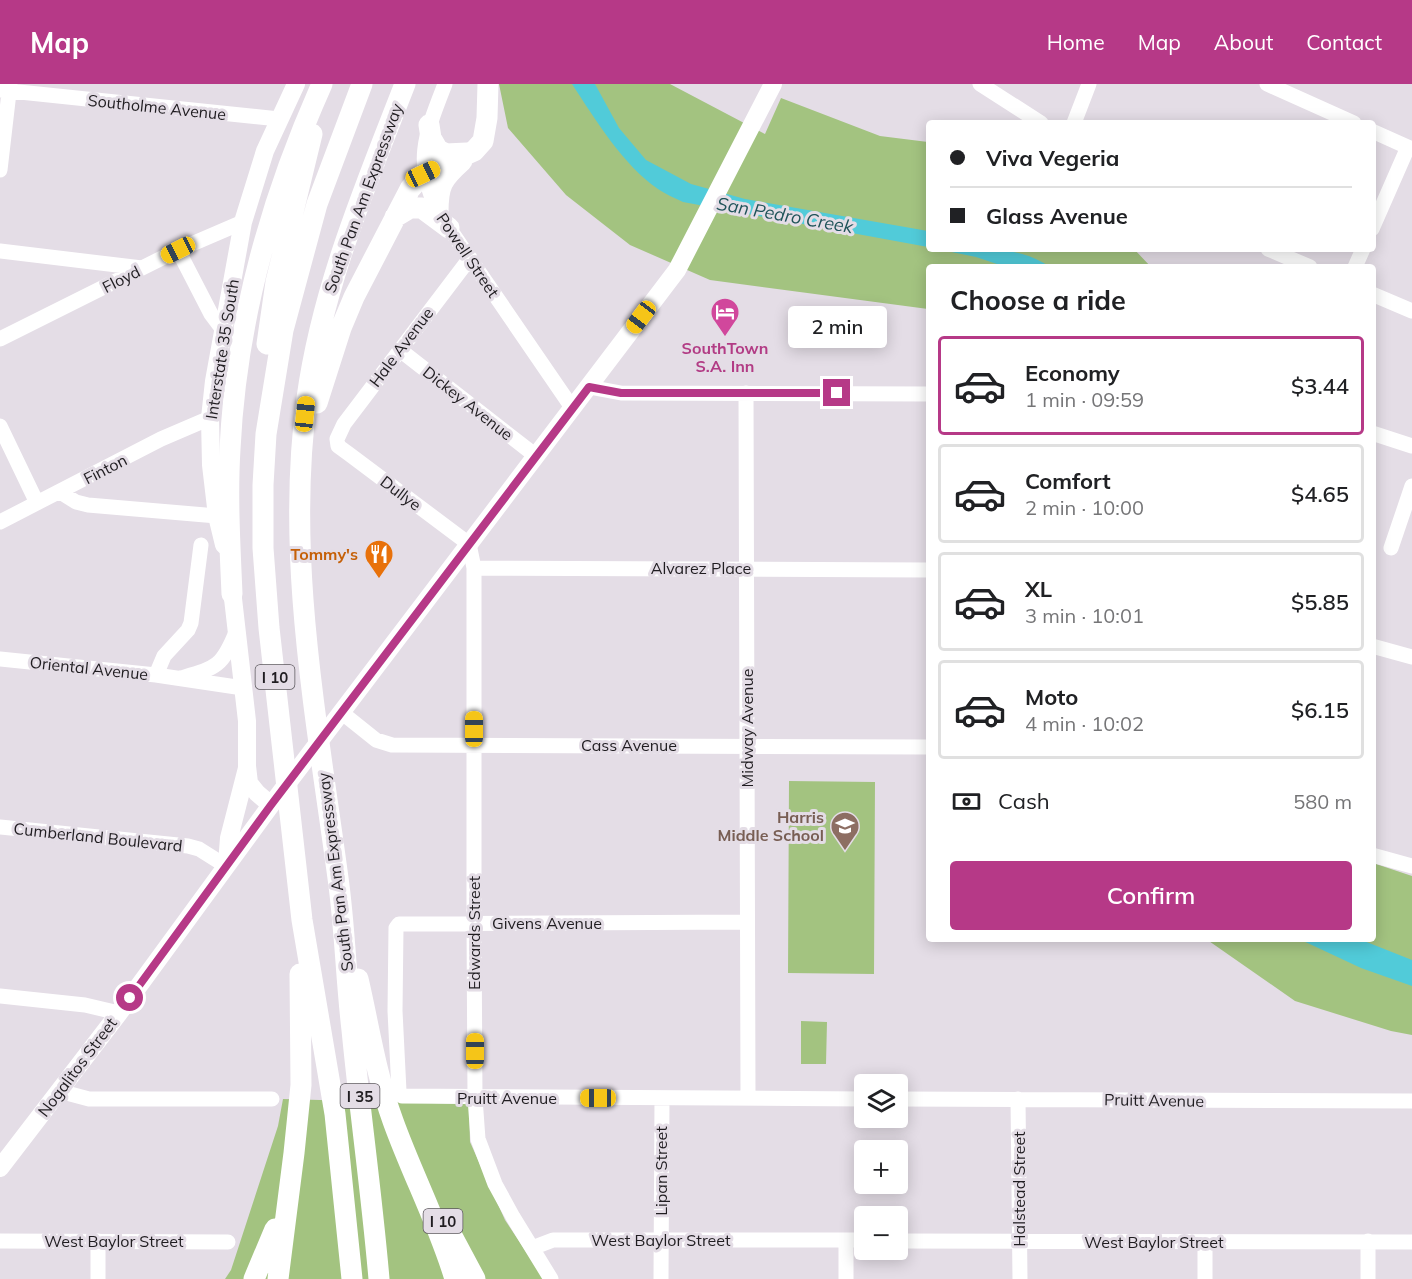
<!DOCTYPE html>
<html lang="en">
<head>
<meta charset="utf-8">
<style>
	body { margin:0; font-family:Mulish,sans-serif; background:#f6f6f6; color:#202124; height:100vh; display:flex; flex-direction:column; font-size:22px; white-space:nowrap }
	* { box-sizing:border-box; margin:0 }
	p { font-size:20px; color:#757577 }
	.icon { flex:none; width:33px; height:33px; fill:none; stroke:currentColor; stroke-width:2; stroke-linecap:round; stroke-linejoin:round }
	.map { position:relative; flex:1; overflow:hidden }
	.drawer { position:absolute; left:926px; top:180px; width:450px; height:678px; display:flex; flex-direction:column; background:#fff; border-radius:6px; box-shadow:0 3px 15px #0003 }
	.drawer>* { flex:none }
	.hud { position:absolute; left:926px; top:36px; width:450px; height:132px; border-radius:6px; box-shadow:0 3px 15px #0003; display:grid; align-content:center; height:132px; padding:0 24px; background:#fff }
	.fabs { position:absolute; left:854px; top:990px; display:grid; gap:12px }
	.fabs a { display:grid; place-items:center; width:54px; height:54px; border-radius:6px; background:#fff; box-shadow:0 3px 15px #0003; font-size:30px }
	.end { position:absolute; width:27px; height:27px; margin:-14px; border:8px solid #b63987; background:#fff; box-shadow:0 0 0 3px #fff }
	.from { border-radius:50% }
	.bubble { position:absolute; height:42px; border-radius:6px; background:#fff; box-shadow:0 3px 15px #0003; font-size:20px; font-weight:600; line-height:42px; text-align:center }
	.car { position:absolute; width:18px; height:36px; margin:-18px -9px; border-radius:8px; box-shadow:0 0 4px 2px #0007; background:linear-gradient(#f5c518 24%,#345 0 40%,#f5c518 0 76%,#345 0 86%,#f5c518 0) }
	.hud b { display:flex; align-items:center; gap:21px; height:57px; font-size:22px }
	.hud b+b { border-top:2px solid #e0e0e0 }
	.hud i { width:15px; height:15px; background:#202124 }
	ul { padding:0; list-style:none }
	li { display:flex; align-items:center; gap:18px; height:99px; margin:0 12px 9px; padding:0 12px; border:3px solid #e0e0e0; border-radius:6px }
	li div { flex:1 }
	li b { display:block; font-size:22px }
	li em { font-style:normal; font-weight:600 }
	li.on { border-color:#b63987 }
	li>.icon { width:54px; height:54px; stroke-width:1.5 }
	h2 { padding:0 24px; font-size:27px; line-height:72px }
	.pay { display:flex; align-items:center; gap:15px; height:66px; padding:0 24px; font-size:22px }
	.pay p { margin-inline-start:auto }
	.primary-button { display:flex; gap:12px; margin-top:auto; padding:12px 24px }
	.primary-button a { flex:1; height:69px; border-radius:6px; background:#b63987; color:#fff; font-size:24px; font-weight:600; line-height:69px; text-align:center }
	header { display:flex; align-items:center; gap:36px; box-sizing:border-box; height:84px; padding:0 30px; background:#b63987; color:#fff }
	header strong { font-size:28px }
	nav { display:flex; gap:33px; margin-inline-start:auto; font-size:21px }
	.map>svg:first-child { display:block }
	.green { fill:#a3c380 }
	.water { fill:#51cbd9 }
	.lines { fill:none; stroke-linecap:round; stroke-linejoin:round }
	.minor { stroke:#fff; stroke-width:15 }
	.major { stroke:#fff; stroke-width:18 }
	.highway { stroke:#fff; stroke-width:21 }
	.route { stroke:#b63987; stroke-width:8 }
	.labels { text-anchor:middle; dominant-baseline:central; stroke-width:6; stroke-linejoin:round; paint-order:stroke }
	.shield { fill:#e4dde6; stroke:#5b575c; stroke-width:1.5 }
	.shield-label { font-size:15px; font-weight:bold; fill:#201d21 }
	.street-label { font-size:16px; fill:#201d21; stroke:#e4dde6 }
	.hotel-label { font-size:16px; font-weight:bold; fill:#b23c85; stroke:#e4dde6 }
	.food-label { font-size:16px; font-weight:bold; fill:#c56008; stroke:#e4dde6; text-anchor:end }
	.education-label { font-size:16px; font-weight:bold; fill:#785e54; stroke:#e4dde6; text-anchor:end }
	.water-label { font-size:18px; font-style:italic; fill:#1f5359; stroke:#e4dde6 }
</style>
</head>
<body>
<header>
<strong>Map</strong>
<nav><a>Home</a><a>Map</a><a>About</a><a>Contact</a></nav>
</header>
<div class="map">
<svg width="1412" height="1195" viewBox="0 0 1412 1195">
	<rect width="100%" height="100%" fill="#e4dde6"/>
	<!-- green -->
	<path class="green" d="M499,0H670L765,50L781,14L880,52L928,58V165H1134L1151,183H928V225L710,196L630,161L566,111L508,44Z
		M789,697L875,698L874,890L788,889Z
		M1373,779L1412,792V951L1391,947L1295,917L1206,855H1372Z
		M801,937L827,938L826,980H801Z
		M283,1015L469,1020L470,1058L505,1136L544,1195H225L231,1186L278,1042Z"/>
	<!-- water -->
	<path class="water" d="M572,0H595L619,44L646,76L691,100L745,115L928,147V163L683,118C675,114 665,110 658,105C623,81 595,35 572,0Z
		M937,165C975,165 1017,160 1050,183H1006L976,173Z
		M1299,855H1359L1412,876V902L1361,884Z"/>
	<g class="lines">
		<!-- minor -->
		<path class="minor" d="M445,0C426,49 413,78 438,128L573,325
			M980,0L1041,39
			M1267,0L1354,39
			M0,6L279,35
			M1074,39L1089,0
			M1372,47L1412,65
			M0,86L10,0
			M1372,145L1408,63
			M1268,165L1310,183
			M178,166L211,230L223,246
			M0,167L142,184
			M470,174L344,340L337,355L338,362L349,370L469,460L474,484V839L475,1014L478,1055L495,1100L513,1133L551,1195
			M1355,183L1363,165
			M1372,210L1412,227
			M0,255L178,166L243,138
			M400,266L536,372
			M589,303L621,309L928,310
			M746,309L748,1014
			M0,342L37,419
			M1372,349L1412,362
			M60,408L76,418L88,421L217,432
			M0,438L161,355L210,334
			M1391,464L1412,402
			M474,484L928,486
			M1372,562L1412,573
			M0,575L156,591L243,604
			M156,591L164,572L188,546L191,539L201,461
			M181,594C216,584 222,583 236,548
			M341,628L376,656L392,661L928,663
			M0,743L188,762L199,765L226,782
			M1372,771L1412,782
			M747,838L399,840L396,844L395,927L399,1007L402,1012L864,1015
			M0,912L85,921L119,929
			M59,1007L89,1015H272
			M897,1015L1412,1017
			M1018,1015L1020,1195
			M846,1156V1195
			M0,1157L228,1158
			M98,1157V1195
			M897,1157L1412,1158
			M1368,1157V1195
			M532,1164L553,1156H864
			M661,1195L662,1014
			M1205,1195V1158"/>
		<!-- major -->
		<path class="major" d="M224,461L217,432L211,381L210,334L214,297L243,138L265,67L296,0
			M231,497L247,637V682L249,699L257,709L271,721
			M227,780L229,754L247,684
			M0,1084L119,929L271,721L677,186L773,0"/>
		<!-- highway -->
		<path class="highway" d="M429,41L431,54L438,66L446,70L467,69
			M438,128C438,101 442,95 462,77
			M395,133L410,124H422L449,144
			M267,260L276,198L312,50
			M317,319L341,244L354,213L410,105L423,90L474,67L483,57L487,34L488,0
			M232,510C230,462 227,413 230,365C236,239 271,114 322,0
			M358,895C369,942 376,991 393,1037C412,1090 439,1141 455,1195
			M452,1152L475,1195
			M254,1195L275,1145
			M278,1195L294,1069L301,1001L300,890
			M352,1195L335,1030L302,836L269,544L263,464V401L266,350L283,246L317,120L362,0
			M379,1195C372,1112 360,1029 352,946C346,895 345,844 338,794C317,636 285,474 307,314C322,204 365,103 405,0"/>
	</g>
	<g class="lines">
		<!-- route -->
		<path class="route" d="M130,914L271,721L589,303L621,309H837"/>
	</g>
	<!-- icons -->
	<defs>
		<g id="hotel-pin" transform="scale(1.5)"><path d="M0 17L-7.5 6A9.5 9.5 0 1 1 7.5 6Z" fill="#d1479c" stroke="#e4dde6"/><path d="M-6-4.5h1.5V1H6V5H4.5V3h-9V5H-6ZM-4 0a1.8 1.8 0 1 1 3.6 0ZM.5 0V-2.5h3Q6-2.5 6 0Z" fill="#fff"/></g>
		<g id="restaurant-pin" transform="scale(1.5)"><path d="M0 17L-7.5 6A9.5 9.5 0 1 1 7.5 6Z" fill="#e8710a" stroke="#e4dde6"/><path d="M-5-6h1v4h1v-4h1v4h1v-4h1v5L-1.5 .5V6h-2V.5L-5-1ZM5-6V6H3V1.5H1.5Q1.5-4 5-6Z" fill="#fff"/></g>
		<g id="school-pin" transform="scale(1.5)"><path d="M0 17L-7.5 6A9.5 9.5 0 1 1 7.5 6Z" fill="#8d6e63" stroke="#e4dde6"/><path d="M0-5L7-2L0 1L-7-2ZM-4 1L0 2.5L4 1V4Q0 6-4 4Z" fill="#fff"/></g>
	</defs>
	<g fill-rule="evenodd">
		<use href="#hotel-pin" x="725" y="228"/>
		<use href="#restaurant-pin" x="379" y="470"/>
		<use href="#school-pin" x="845" y="742"/>
	</g>
	<g class="labels">
		<!-- shield labels -->
		<g class="shield">
			<rect x="255.5" y="581" width="39" height="24" rx="4.5"/>
			<rect x="340.5" y="1000" width="39" height="24" rx="4.5"/>
			<rect x="423.5" y="1125" width="39" height="24" rx="4.5"/>
		</g>
		<g class="shield-label">
			<text x="275" y="593">I 10</text>
			<text x="360" y="1012">I 35</text>
			<text x="443" y="1137">I 10</text>
		</g>
		<!-- street labels -->
		<g class="street-label">
			<text transform="translate(157 23) rotate(6)">Southolme Avenue</text>
			<text transform="translate(363 114) rotate(-70)">South Pan Am Expressway</text>
			<text transform="translate(468 171) rotate(56)">Powell Street</text>
			<text transform="translate(121 195) rotate(-27)">Floyd</text>
			<text transform="translate(401 263) rotate(-53)">Hale Avenue</text>
			<text transform="translate(222 265) rotate(-81)">Interstate 35 South</text>
			<text transform="translate(468 319) rotate(38)">Dickey Avenue</text>
			<text transform="translate(105 385) rotate(-27)">Finton</text>
			<text transform="translate(401 409) rotate(37)">Dullye</text>
			<text x="701" y="484">Alvarez Place</text>
			<text transform="translate(89 584) rotate(6)">Oriental Avenue</text>
			<text transform="translate(747 644) rotate(-90)">Midway Avenue</text>
			<text x="629" y="661">Cass Avenue</text>
			<text transform="translate(98 753) rotate(6)">Cumberland Boulevard</text>
			<text transform="translate(335 788) rotate(-97)">South Pan Am Expressway</text>
			<text x="547" y="839">Givens Avenue</text>
			<text transform="translate(474 849) rotate(-90)">Edwards Street</text>
			<text transform="translate(77 983) rotate(-53)">Nogalitos Street</text>
			<text x="507" y="1014">Pruitt Avenue</text>
			<text transform="translate(1154 1016) rotate(1)">Pruitt Avenue</text>
			<text transform="translate(661 1087) rotate(-90)">Lipan Street</text>
			<text transform="translate(1019 1105) rotate(-90)">Halstead Street</text>
			<text x="661" y="1156">West Baylor Street</text>
			<text x="114" y="1157">West Baylor Street</text>
			<text x="1154" y="1158">West Baylor Street</text>
		</g>
		<!-- hotel labels -->
		<g class="hotel-label">
			<text x="725" y="264">SouthTown<tspan x="725" dy="18">S.A. Inn</tspan></text>
		</g>
		<!-- food labels -->
		<g class="food-label">
			<text x="358" y="470">Tommy's</text>
		</g>
		<!-- education labels -->
		<g class="education-label">
			<text x="824" y="733">Harris<tspan x="824" dy="18">Middle School</tspan></text>
		</g>
		<!-- water labels -->
		<g class="water-label">
			<text transform="translate(785 131) rotate(10)">San Pedro Creek</text>
		</g>
	</g>
</svg>
<div class="fabs">
<a><svg class="icon" aria-label="layers" viewBox="0 0 24 24"><path d="M12 4l9 5-9 5-9-5zM3 14l9 5 9-5"/></svg></a>
<a>+</a>
<a>−</a>
</div>
<i class="end from" style="left:130px;top:914px"></i>
<i class="end" style="left:837px;top:309px"></i>
<div class="bubble" style="left:788px;top:222px;width:99px">2 min</div>
<i class="car" style="left:423px;top:90px;rotate:65deg"></i>
<i class="car" style="left:178px;top:166px;rotate:243deg"></i>
<i class="car" style="left:641px;top:233px;rotate:217deg"></i>
<i class="car" style="left:305px;top:330px;rotate:6deg"></i>
<i class="car" style="left:474px;top:645px;rotate:0deg"></i>
<i class="car" style="left:475px;top:967px;rotate:0deg"></i>
<i class="car" style="left:598px;top:1014px;rotate:270deg"></i>
<div class="hud">
<b><i class="from"></i>Viva Vegeria</b>
<b><i></i>Glass Avenue</b>
</div>
<section class="drawer">
<h2>Choose a ride</h2>
<ul>
<li class="on"><svg class="icon" aria-label="car" viewBox="0 0 24 24"><path d="M5 17H2v-5l4-1 3-4h7l3 4 3 1v5h-3M9 17h6M6 11h13"/><circle cx="7" cy="17" r="2"/><circle cx="17" cy="17" r="2"/></svg><div><b>Economy</b><p>1 min · 09:59</p></div><em>$3.44</em></li>
<li><svg class="icon" aria-label="car" viewBox="0 0 24 24"><path d="M5 17H2v-5l4-1 3-4h7l3 4 3 1v5h-3M9 17h6M6 11h13"/><circle cx="7" cy="17" r="2"/><circle cx="17" cy="17" r="2"/></svg><div><b>Comfort</b><p>2 min · 10:00</p></div><em>$4.65</em></li>
<li><svg class="icon" aria-label="car" viewBox="0 0 24 24"><path d="M5 17H2v-5l4-1 3-4h7l3 4 3 1v5h-3M9 17h6M6 11h13"/><circle cx="7" cy="17" r="2"/><circle cx="17" cy="17" r="2"/></svg><div><b>XL</b><p>3 min · 10:01</p></div><em>$5.85</em></li>
<li><svg class="icon" aria-label="car" viewBox="0 0 24 24"><path d="M5 17H2v-5l4-1 3-4h7l3 4 3 1v5h-3M9 17h6M6 11h13"/><circle cx="7" cy="17" r="2"/><circle cx="17" cy="17" r="2"/></svg><div><b>Moto</b><p>4 min · 10:02</p></div><em>$6.15</em></li>
</ul>
<div class="pay"><svg class="icon" aria-label="cash" viewBox="0 0 24 24"><path d="M3 7h18v10H3z"/><circle cx="12" cy="12" r="2"/></svg>Cash<p>580 m</p></div>
<div class="primary-button"><a>Confirm</a></div>
</section>
</div>
</body>
</html>
